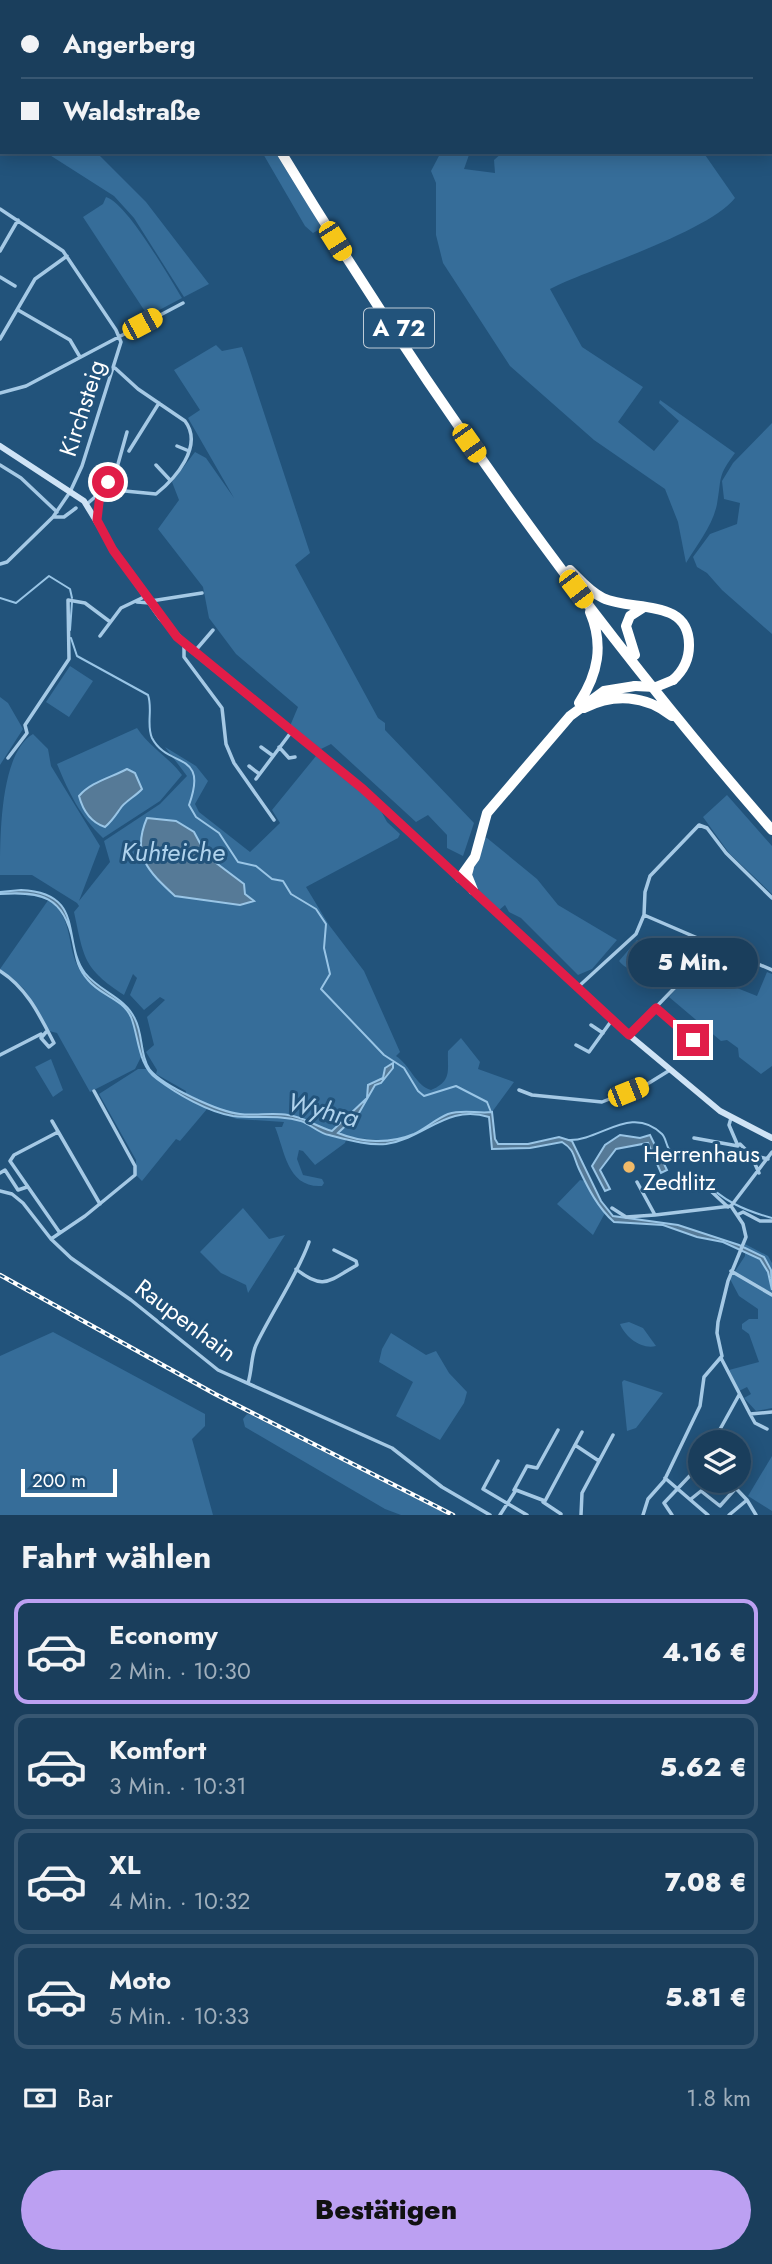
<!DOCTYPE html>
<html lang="de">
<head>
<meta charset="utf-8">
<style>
	body { margin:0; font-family:Jost,sans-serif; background:#234562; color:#f1f3f6; height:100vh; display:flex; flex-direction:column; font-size:26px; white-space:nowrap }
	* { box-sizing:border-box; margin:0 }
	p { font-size:23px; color:#9faebb }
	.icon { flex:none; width:38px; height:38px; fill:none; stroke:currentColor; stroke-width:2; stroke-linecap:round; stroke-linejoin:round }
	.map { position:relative; height:1515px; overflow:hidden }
	.drawer { display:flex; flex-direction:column; background:#1a3e5c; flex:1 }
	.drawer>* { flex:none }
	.top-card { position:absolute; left:0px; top:0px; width:774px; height:154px; box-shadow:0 4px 18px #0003,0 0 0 2px #385772; display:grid; align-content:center; height:154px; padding:0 21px; background:#1a3e5c }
	.buttons { position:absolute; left:688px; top:1430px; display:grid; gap:14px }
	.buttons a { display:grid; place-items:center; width:63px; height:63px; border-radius:50%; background:#1a3e5c; box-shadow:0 4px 18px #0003,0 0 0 2px #385772; font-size:35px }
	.scale { position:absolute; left:21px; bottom:18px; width:96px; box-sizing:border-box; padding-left:7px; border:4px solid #fff; border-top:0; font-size:19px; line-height:24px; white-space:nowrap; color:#fff; -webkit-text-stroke:5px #22537b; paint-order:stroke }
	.end { position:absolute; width:32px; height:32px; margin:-16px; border:9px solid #e11d48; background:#fff; box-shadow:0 0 0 4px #fff }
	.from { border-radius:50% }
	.bubble { position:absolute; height:49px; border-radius:24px; background:#1a3e5c; box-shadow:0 4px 18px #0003,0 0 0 2px #385772; font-size:23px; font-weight:800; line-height:49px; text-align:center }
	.car { position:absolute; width:21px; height:42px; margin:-21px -10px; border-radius:9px; box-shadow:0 0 5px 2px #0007; background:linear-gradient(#f5c518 24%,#345 0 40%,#f5c518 0 76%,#345 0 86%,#f5c518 0) }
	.top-card b { display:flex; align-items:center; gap:24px; height:66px; font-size:26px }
	.top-card b+b { border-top:2px solid #385772 }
	.top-card i { width:18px; height:18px; background:#f1f3f6 }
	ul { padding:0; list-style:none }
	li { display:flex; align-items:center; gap:21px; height:105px; margin:0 14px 10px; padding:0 7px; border:4px solid #385772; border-radius:14px }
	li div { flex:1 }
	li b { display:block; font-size:26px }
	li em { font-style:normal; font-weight:800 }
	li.on { border-color:#bca0f2 }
	li>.icon { width:63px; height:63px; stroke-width:1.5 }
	h2 { padding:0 21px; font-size:32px; line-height:84px }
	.pay { display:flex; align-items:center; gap:18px; height:77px; padding:0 21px; font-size:26px }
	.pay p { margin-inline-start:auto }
	.cta { display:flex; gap:14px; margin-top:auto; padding:14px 21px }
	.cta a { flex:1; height:80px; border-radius:42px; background:#bca0f2; color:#111; font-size:28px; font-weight:800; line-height:80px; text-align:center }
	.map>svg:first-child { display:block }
	.green { fill:#366d99 }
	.water { fill:#567a97; stroke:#99c5e6; stroke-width:2 }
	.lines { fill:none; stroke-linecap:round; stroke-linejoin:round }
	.stream { stroke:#99c5e6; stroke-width:2 }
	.street { stroke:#a5c9e5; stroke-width:3.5 }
	.secondary { stroke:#cfe3f5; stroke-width:6 }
	.highway { stroke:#fff; stroke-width:10 }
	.rail-casing { stroke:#fff; stroke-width:4.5 }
	.rail { stroke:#22537b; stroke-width:2; stroke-dasharray:5; stroke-linecap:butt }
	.highway-bridge { stroke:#fff; stroke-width:10 }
	.route { stroke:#e11d48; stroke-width:9 }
	.poi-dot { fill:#f1ba68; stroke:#22537b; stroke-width:2.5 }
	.labels { text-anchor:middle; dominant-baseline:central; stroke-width:6; stroke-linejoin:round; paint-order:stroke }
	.shield { fill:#22537b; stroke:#bdcbd7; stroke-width:2 }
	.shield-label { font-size:23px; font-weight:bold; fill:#fff }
	.street-label { font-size:24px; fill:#fff; stroke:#22537b }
	.poi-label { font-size:24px; fill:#fff; stroke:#22537b; text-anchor:start }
	.water-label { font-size:26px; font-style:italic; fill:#b0d3ed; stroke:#22537b }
</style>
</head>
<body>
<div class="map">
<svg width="772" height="1515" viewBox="0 0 772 1515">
	<rect width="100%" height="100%" fill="#22537b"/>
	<!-- green -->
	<path class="green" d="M488,0H772V40V2Z
		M45,152H96L146,202L209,284L184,297L134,218L114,196Z
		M262,152H275L322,228L313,233L305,226Z
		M441,152H470L464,169L495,173L494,160L503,152H703L735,198C708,232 594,267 550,289L582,347L643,387L618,422L654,451L679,421L659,403L660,400L735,453C717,477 722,477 717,504C713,525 697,545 686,563L678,522L665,489L594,440L510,366L443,263L436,235V183L431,171Z
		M106,197C127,203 169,277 182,298L148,316L83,217L103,204Z
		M216,345L222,351L242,347L246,358L310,553L295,565L378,718L385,723V730L474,823L463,856L447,848V835L428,815L416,822L331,744L321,749L290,726L298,707L236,654L209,618L203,587L158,529L179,500L172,482L195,452L206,458L234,498L188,418L200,410L174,370Z
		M772,423V634L722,590L707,573L697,567L693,557L710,534L737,524L740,503L724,499L722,481L733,463Z
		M70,666L93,681L69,717L46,702Z
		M0,697L8,703L23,729L0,765Z
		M137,728C150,748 168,756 182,775L160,801L103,838C80,816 69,793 57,764Z
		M33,734L48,749L51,766L100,846L79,901L110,862L104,841L160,804L187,776L165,747L196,766L208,781L195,804L199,812L250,852L280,823L272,810L316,756L379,807L387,822L400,834L398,838L306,887L329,925L364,971L400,1052L396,1056C410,1065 416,1086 431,1090C453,1081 447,1069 448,1051L461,1038L480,1062L478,1069L514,1082L492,1112L451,1113L414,1134L388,1141L347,1137L345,1143L315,1165L303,1151L299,1150L297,1159L303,1175L322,1179L324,1183L322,1186C287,1188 285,1151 275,1127H282L284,1122L237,1119L207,1109L180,1141L176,1139L142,1181L136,1175V1160L99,1094L138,1069H147L155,1078L185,1097L186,1091L156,1074L157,1070L146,1052L154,1045L147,1017L165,1000L160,997L144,1010L130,995L137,978L133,974L124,995C83,968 84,958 74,912L79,906L77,903L32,875H0C0,836 0,753 33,734Z
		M727,795L772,846V894L729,853L703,817Z
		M482,837L487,838L537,879L558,905L617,940L592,969L578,975L521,918L509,912L505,905L498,911C467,881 468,877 482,837Z
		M49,899C74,921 66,942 78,967C88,986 103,990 119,1001C135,1012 137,1038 142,1055L135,1069L90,1092L57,1033L49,1031L24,989L0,969Z
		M637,940L672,962L669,966L676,976L674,980L658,985C652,982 643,973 639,971C630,969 626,969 619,961Z
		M692,970L757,996L767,972L772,974V1066L761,1074L739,1057L738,1048L727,1040L721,1041L669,997Z
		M51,1059L63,1090L53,1097L35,1067Z
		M580,1180L585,1181L605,1213L593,1235L557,1204Z
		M243,1208L269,1239L285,1235L248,1293L246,1285L221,1273L200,1252Z
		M745,1244L768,1256L772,1263V1408L756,1411L744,1398L751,1394L747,1387L739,1391L729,1370L759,1362L749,1334L742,1329V1324L749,1319H758V1309L739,1296L730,1279L745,1256Z
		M629,1322L643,1328L656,1346C642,1350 625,1337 620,1324Z
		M53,1332L205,1414V1426L192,1439L213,1515H0V1356Z
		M391,1333L426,1355L436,1351L449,1373L467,1392L464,1403L440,1440L396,1416L413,1382L379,1362L382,1349Z
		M624,1380L663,1393L636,1428L627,1431L622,1382Z
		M247,1414L251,1415L448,1515H401L385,1509L245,1427L243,1419Z
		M772,1456V1511L748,1496Z"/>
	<!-- water -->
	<path class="water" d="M127,769L135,773L142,789C136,796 124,802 120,809C115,816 112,821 105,827C90,822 83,811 79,796C91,782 110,778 127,769Z
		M147,818L176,821L194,832L207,856L244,884L245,894L254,901L240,905L175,896C148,871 131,855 147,818Z
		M21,890C87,893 61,942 85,973C100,992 125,997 135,1019C143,1034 140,1056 150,1070C163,1086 219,1112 240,1114C256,1116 272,1112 288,1115C304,1117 317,1127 332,1131L367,1098L368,1085L383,1078L385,1068L393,1063V1068L381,1083L375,1085L359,1113L338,1133C362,1143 390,1144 414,1134C426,1128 436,1119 448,1114C464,1109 478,1114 492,1112L495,1139L498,1144H528L559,1137L572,1141L601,1201L613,1216L678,1225L739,1245L764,1257L771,1270L772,1290L768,1272L760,1259L723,1242L697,1237L663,1225L614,1222C598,1208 588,1188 579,1169C573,1156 575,1150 562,1142L530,1148L492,1149L489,1117C446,1104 426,1138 386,1144C368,1146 345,1139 329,1135C320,1134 310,1124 301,1121C278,1114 256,1119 233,1116C208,1112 177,1094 157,1079C138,1066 139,1037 131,1017C122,998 101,996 88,980C77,968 76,957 73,942C64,896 41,891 0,894V892Z
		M620,1135L640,1138L650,1135L667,1170L661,1173L648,1143L616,1149L600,1170L610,1189L605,1191L592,1166L605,1145Z"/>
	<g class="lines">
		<!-- stream -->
		<path class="stream" d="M0,598L16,603L49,576L70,589L72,598
			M70,630L72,602
			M71,638L77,656L148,695C153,709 146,725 152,738C168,769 209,750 189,805L196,817L219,833L238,862L256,866L272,879L283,881L291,894L316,909L326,924L324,948L330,974L321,989L384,1055L404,1068L418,1091L424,1096L456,1086L487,1102L491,1112
			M569,1140C600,1141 631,1104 662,1134C666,1138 666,1145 669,1149C673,1153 681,1158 686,1162
			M702,1179C723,1201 743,1210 772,1218"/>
		<!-- street -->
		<path class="street" d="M0,209L63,251L116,330L121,342L82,466L70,492L53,517L7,562L0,564
			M0,251L18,220
			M0,277L15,286
			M18,310L70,340L80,357
			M0,339L35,279L67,256
			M0,393L26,386L183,303
			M177,446L189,451
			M129,451L159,403
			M0,465L21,478L57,512
			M156,465L170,480
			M104,489L118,464L127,432
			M87,504L104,489L156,494C175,479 204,446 185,421L138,389L115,368
			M53,517H64L76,508
			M97,520L100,494
			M151,601L202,593
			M137,602L150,603
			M100,636L121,608L144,597
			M184,644V657L222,708L226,744L234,763L274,820
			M195,651L213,630
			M261,747L272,755
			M279,747L289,758L295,757
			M8,758L27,733L25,725L69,659L68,600L85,603L109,621
			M249,766L258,773
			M256,779L292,731
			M644,915L772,970
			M0,971C27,988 40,1016 54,1043L49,1047L41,1038L47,1031
			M578,987L636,934L644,915L645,892L650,876L699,825L707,828L726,853L772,898
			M656,1008L693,1040
			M591,1025L603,1033
			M629,1035L687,975
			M576,1045L589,1052L612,1020
			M0,1055L41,1034
			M519,1090L532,1095L602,1102L649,1083L670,1070
			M52,1121L100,1204
			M58,1132L14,1155L10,1161L60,1233
			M694,1138L738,1146L729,1125L731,1118
			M740,1144L751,1155L759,1173
			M751,1155L768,1159
			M0,1173L5,1170L18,1190L27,1187
			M699,1180L728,1207
			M637,1182L655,1215L731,1206
			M0,1191L12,1194L23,1203L51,1239L71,1258L131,1300L218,1370L392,1448L442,1487L490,1515
			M731,1206L772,1152
			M612,1208L626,1217L655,1215
			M737,1215L743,1212L760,1221H772
			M51,1239L85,1216L135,1175V1166L94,1091
			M296,1269C323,1291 329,1281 357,1265L356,1261L334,1250
			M731,1271L772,1295
			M721,1358L750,1414L772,1412
			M248,1383C252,1371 251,1356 256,1345C271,1313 298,1274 309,1242
			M750,1414L755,1423L767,1429
			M713,1442L739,1395
			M575,1445L599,1461
			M498,1461L483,1489L527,1515
			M665,1478L708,1515
			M728,1480L747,1500L729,1515
			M514,1490L527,1466L537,1468L558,1430
			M691,1499L701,1491L720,1506L736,1488
			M747,1500L756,1515
			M543,1502L561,1514
			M500,1515L516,1490L545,1501L582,1432
			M581,1515L582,1493L613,1435
			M643,1515L648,1499L664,1481L700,1406L704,1377L722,1356L717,1333L718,1322L728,1281L746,1237L743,1224L731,1206
			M672,1515L664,1503L700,1465"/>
		<!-- secondary -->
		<path class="secondary" d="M0,446L84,501L120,560L161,618L189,648L363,789L629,1035L720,1111L772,1138"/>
		<!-- highway -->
		<path class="highway" d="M163,0L165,2
			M172,0L174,2
			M281,152C426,391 588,620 772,830
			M570,570C580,580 590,592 603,598C632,612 690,597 689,646C689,660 683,671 673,680
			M635,655L626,626L630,616L644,607
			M579,703C598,674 604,645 590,612
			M584,708C614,693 645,695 672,716
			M469,867L467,875L473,890
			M460,878L475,857L487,813L570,716L604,691L635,686"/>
		<!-- rail casing -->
		<g class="rail-casing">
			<path id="rail" d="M0,1275L215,1394L453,1515"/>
		</g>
		<!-- rail -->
		<use href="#rail" class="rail"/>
		<!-- highway-bridge -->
		<path class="highway-bridge" d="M635,686L656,687L673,680"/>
	</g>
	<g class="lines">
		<!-- route -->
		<path class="route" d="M108,482L100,494L97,520L113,550L177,637L363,789L629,1035L656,1008L693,1040"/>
	</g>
	<!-- markers -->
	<circle class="poi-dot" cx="629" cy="1167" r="7"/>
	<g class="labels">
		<!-- shield labels -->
		<rect class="shield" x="364" y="308.5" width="70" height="39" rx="5"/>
		<g class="shield-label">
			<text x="399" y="328">A 72</text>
		</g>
		<!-- street labels -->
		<g class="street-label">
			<text transform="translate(82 408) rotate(-72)">Kirchsteig</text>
			<text transform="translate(186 1320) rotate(37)">Raupenhain</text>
		</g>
		<!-- poi labels -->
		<g class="poi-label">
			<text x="643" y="1153">Herrenhaus<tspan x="643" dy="28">Zedtlitz</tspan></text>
		</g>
		<!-- water labels -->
		<g class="water-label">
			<text x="173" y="852">Kuhteiche</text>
			<text transform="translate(323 1110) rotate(14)">Wyhra</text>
		</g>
	</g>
</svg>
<div class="buttons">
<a><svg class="icon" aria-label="layers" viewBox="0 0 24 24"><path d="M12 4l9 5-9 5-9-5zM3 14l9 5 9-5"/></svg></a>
</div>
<div class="scale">200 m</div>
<i class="end from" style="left:108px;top:482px"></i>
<i class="end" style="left:693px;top:1040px"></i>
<div class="bubble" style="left:628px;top:938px;width:130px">5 Min.</div>
<i class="car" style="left:335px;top:241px;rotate:148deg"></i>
<i class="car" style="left:142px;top:324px;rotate:62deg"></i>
<i class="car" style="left:469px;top:443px;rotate:145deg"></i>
<i class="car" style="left:576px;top:589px;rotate:143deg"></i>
<i class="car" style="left:628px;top:1092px;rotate:68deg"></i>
<div class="top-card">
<b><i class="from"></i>Angerberg</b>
<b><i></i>Waldstraße</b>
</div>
</div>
<section class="drawer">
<h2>Fahrt wählen</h2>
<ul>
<li class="on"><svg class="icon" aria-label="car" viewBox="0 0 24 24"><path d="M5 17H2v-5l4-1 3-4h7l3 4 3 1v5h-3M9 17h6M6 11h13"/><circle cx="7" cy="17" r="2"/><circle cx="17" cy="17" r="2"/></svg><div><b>Economy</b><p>2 Min. · 10:30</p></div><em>4.16 €</em></li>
<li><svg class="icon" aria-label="car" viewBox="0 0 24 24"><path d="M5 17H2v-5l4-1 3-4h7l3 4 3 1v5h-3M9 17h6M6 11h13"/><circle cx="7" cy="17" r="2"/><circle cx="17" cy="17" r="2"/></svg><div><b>Komfort</b><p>3 Min. · 10:31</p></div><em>5.62 €</em></li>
<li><svg class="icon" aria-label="car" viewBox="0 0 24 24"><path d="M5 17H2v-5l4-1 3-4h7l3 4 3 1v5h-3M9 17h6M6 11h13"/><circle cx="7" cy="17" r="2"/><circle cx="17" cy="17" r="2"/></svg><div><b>XL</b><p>4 Min. · 10:32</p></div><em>7.08 €</em></li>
<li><svg class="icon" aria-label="car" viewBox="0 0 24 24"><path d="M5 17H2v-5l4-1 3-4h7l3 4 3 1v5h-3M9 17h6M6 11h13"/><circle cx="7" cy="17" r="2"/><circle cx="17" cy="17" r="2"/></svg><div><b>Moto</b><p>5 Min. · 10:33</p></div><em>5.81 €</em></li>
</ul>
<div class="pay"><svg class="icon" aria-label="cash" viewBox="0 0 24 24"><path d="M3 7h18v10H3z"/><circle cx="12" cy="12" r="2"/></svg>Bar<p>1.8 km</p></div>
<div class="cta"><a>Bestätigen</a></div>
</section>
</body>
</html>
